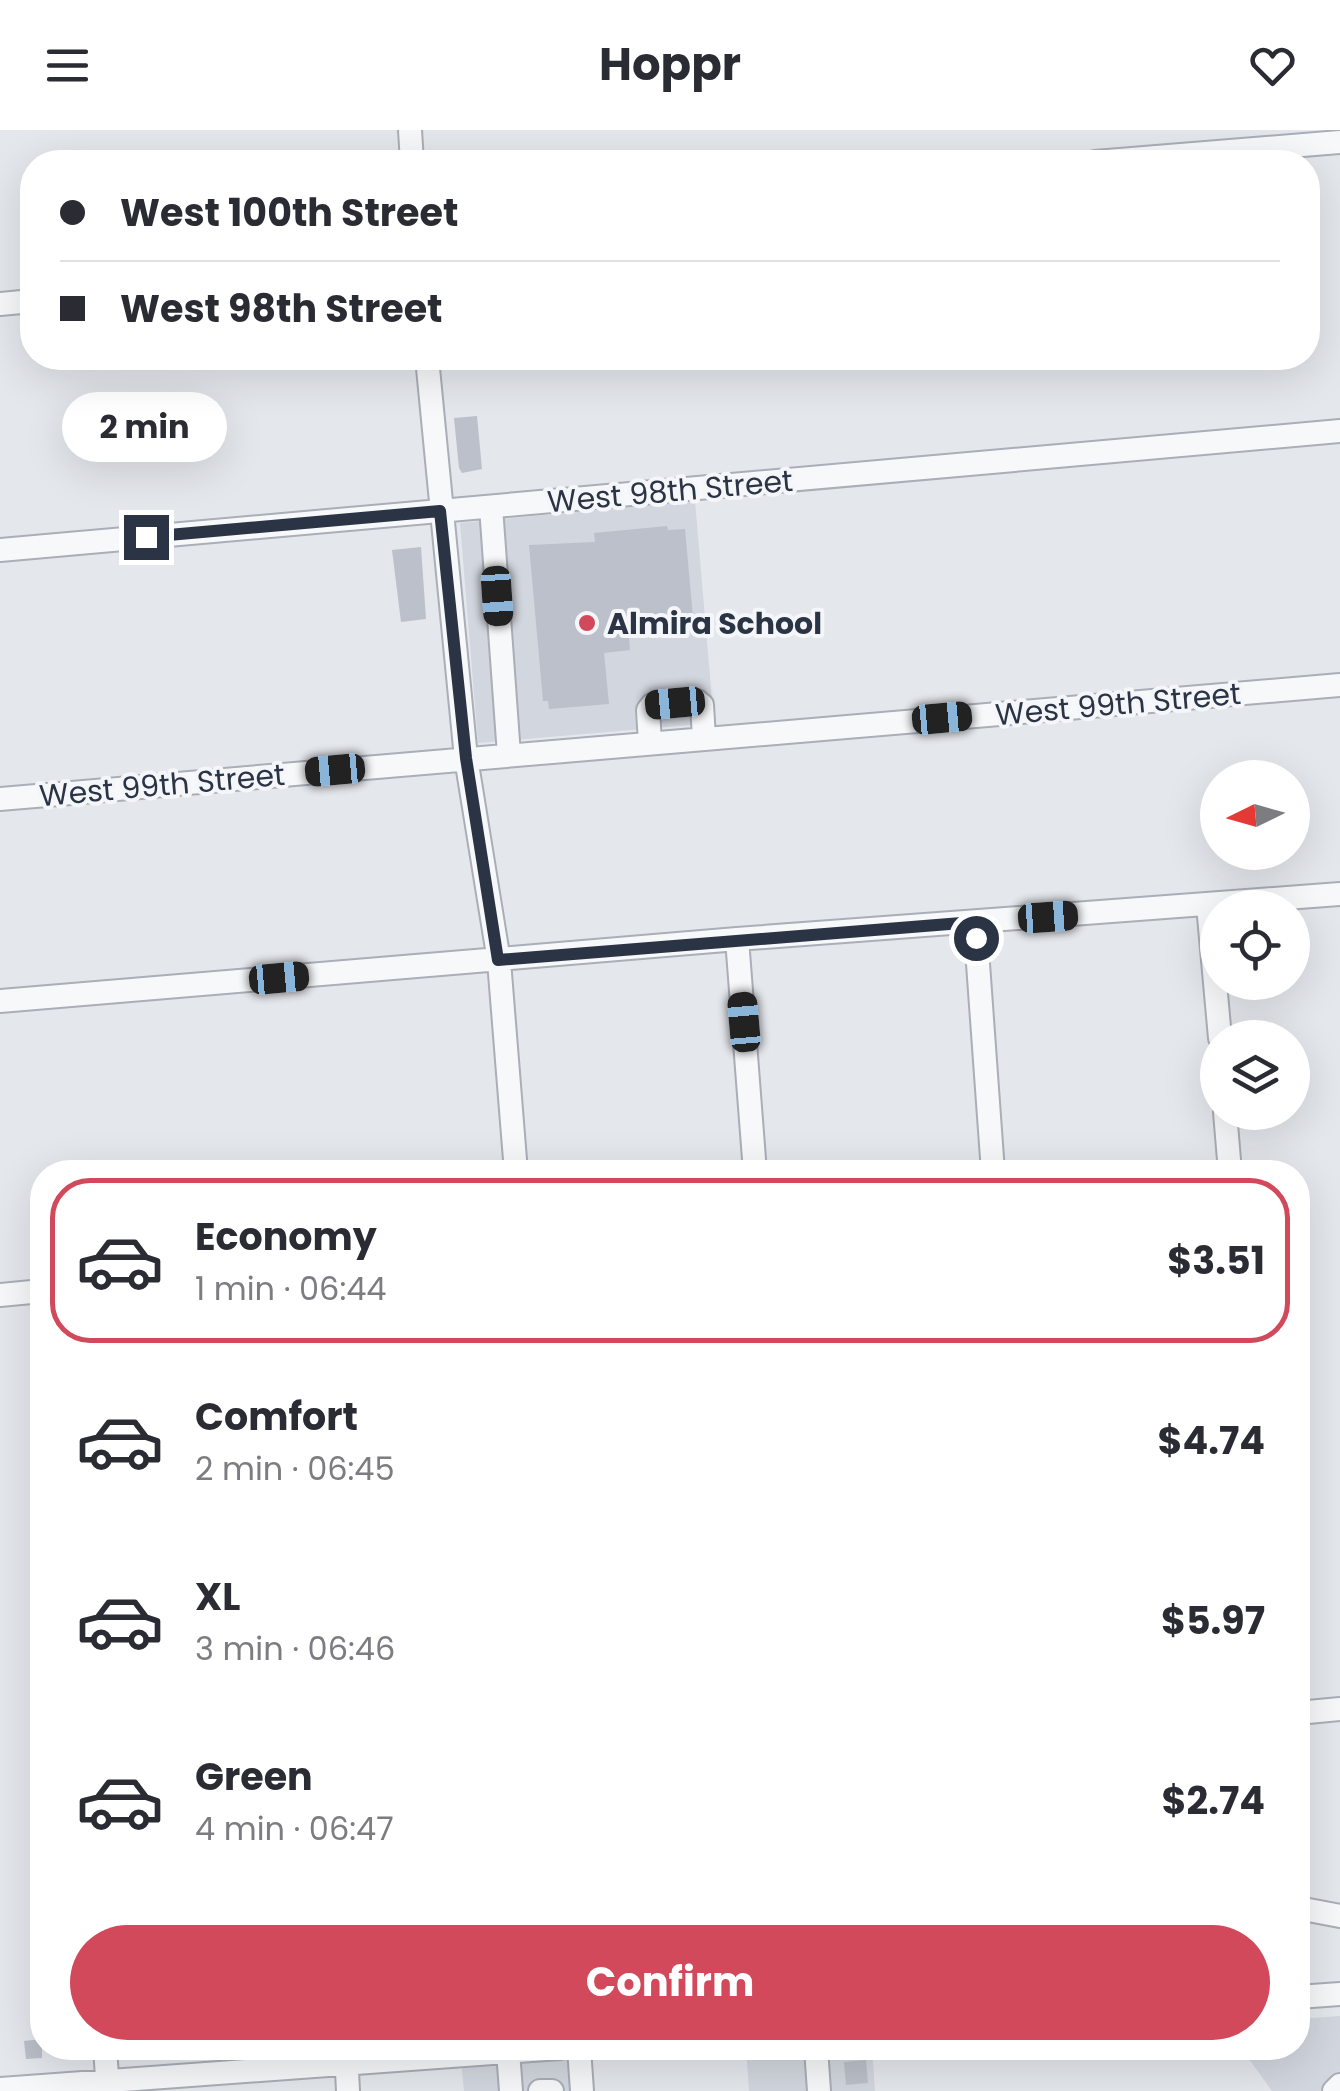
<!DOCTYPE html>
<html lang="en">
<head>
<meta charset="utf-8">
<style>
	body { margin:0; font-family:Poppins,sans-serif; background:#f7f7f7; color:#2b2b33; height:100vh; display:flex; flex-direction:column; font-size:38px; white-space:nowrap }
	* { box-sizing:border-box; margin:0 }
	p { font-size:32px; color:#7c7c81 }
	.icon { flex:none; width:55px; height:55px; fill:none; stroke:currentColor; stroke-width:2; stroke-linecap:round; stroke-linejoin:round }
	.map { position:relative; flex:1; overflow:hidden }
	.sheet { position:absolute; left:30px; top:1030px; width:1280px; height:900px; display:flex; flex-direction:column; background:#fff; border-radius:40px; box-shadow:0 10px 40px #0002 }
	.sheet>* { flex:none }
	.banner { position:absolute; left:20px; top:20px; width:1300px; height:220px; border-radius:40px; box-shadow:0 10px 40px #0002; display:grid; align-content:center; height:220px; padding:0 40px; background:#fff }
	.needle { width:65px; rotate:265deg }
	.tools { position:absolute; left:1200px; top:630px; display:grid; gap:20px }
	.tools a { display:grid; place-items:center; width:110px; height:110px; border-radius:50%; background:#fff; box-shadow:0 10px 40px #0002; font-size:50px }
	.end { position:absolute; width:45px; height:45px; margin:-22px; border:12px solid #2b3445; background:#fff; box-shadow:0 0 0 5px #fff }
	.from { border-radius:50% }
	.bubble { position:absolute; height:70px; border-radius:35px; background:#fff; box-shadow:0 10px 40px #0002; font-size:32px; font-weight:700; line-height:70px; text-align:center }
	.car { position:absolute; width:30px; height:60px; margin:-30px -15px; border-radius:12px; box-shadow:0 0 8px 2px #0007; background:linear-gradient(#222 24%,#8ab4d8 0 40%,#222 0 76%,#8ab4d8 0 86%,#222 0) }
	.banner b { display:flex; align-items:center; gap:35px; height:95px; font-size:38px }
	.banner b+b { border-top:2px solid #e1e1e2 }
	.banner i { width:25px; height:25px; background:#2b2b33 }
	ul { padding:18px 0 0; list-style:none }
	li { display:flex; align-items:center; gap:30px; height:165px; margin:0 20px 15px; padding:0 20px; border:5px solid transparent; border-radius:40px }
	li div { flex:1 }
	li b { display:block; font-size:38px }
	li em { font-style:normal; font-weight:700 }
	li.active { border-color:#d1495b }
	li>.icon { width:90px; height:90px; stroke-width:1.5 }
	.cta { display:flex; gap:20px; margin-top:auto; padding:20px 40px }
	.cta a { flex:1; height:115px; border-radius:60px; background:#d1495b; color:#fff; font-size:40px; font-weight:700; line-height:115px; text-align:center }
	header { display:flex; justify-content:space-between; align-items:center; height:130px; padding:0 40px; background:#fff; font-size:45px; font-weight:700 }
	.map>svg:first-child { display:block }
	.built { fill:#d2d6de }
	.building { fill:#bbc0ca }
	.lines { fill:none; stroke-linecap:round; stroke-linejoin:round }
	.minor-casing { stroke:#a9aeb7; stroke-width:26 }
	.minor { stroke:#f7f8fa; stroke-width:22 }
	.route { stroke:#2b3445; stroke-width:12 }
	.poi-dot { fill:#d1495b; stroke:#f4f6f9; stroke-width:4 }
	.labels { text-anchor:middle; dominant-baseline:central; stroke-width:8; stroke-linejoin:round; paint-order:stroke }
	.street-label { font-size:30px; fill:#2b3445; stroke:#f4f6f9 }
	.poi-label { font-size:30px; font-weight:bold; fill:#2b3445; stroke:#f4f6f9; text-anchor:start }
</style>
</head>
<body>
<header><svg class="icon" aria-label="menu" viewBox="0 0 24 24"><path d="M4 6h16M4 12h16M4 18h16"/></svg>Hoppr<svg class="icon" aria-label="heart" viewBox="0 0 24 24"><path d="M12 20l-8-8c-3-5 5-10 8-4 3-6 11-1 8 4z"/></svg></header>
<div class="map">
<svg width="1340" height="1961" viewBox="0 0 1340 1961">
	<rect width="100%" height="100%" fill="#e4e7ec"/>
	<!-- built -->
	<path class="built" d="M695,371L714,593L478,613L460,393Z
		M1340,1886V1941L1320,1961H1272L1241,1918H1298V1889Z
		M460,1918H573L576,1961H464Z
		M746,1918H824L825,1922L872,1918L875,1961H749Z"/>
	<!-- building -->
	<path class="building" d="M477,286L482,339L462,343L459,338L454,288Z
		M667,396L668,400L685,399L694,498L629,507L630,520L604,523L609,574L549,579L548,571H543L529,415L595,412L594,403Z
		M421,417L426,489L401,492L392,420Z
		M42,1909V1928L26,1929L24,1911Z
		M866,1930L868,1953L846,1955L844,1932Z"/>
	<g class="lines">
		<!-- minor casing -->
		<g class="minor-casing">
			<path id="minor" d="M410,0L412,32
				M1095,32L1340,12
				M0,174L32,171
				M427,228L466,628L499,831L516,1042
				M491,377L509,625
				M0,420L1340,301
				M650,613L648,580L652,575L697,571L702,575L704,608
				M0,669L1340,555
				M1208,775L1220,908
				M975,792L993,1042
				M737,809L755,1042
				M0,871L737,809L1340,764
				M1225,982L1230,1042
				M0,1165L42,1161
				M1298,1583L1340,1579
				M1298,1778L1340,1786
				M1298,1867L1340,1864
				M105,1918L108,1961
				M579,1918L582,1961
				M816,1918L819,1961
				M346,1921L348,1961
				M508,1921L511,1961
				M0,1959L560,1918
				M540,1961H552
				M1334,1961L1340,1955"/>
		</g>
		<!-- minor -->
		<use href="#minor" class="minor"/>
	</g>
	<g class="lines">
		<!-- route -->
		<path class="route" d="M146,407L440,381L466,628L498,830L974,792L976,808"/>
	</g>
	<!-- markers -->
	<circle class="poi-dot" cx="587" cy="493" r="10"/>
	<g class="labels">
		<!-- street labels -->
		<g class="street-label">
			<text transform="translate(670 361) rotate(-5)">West 98th Street</text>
			<text transform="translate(1118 574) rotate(-5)">West 99th Street</text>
			<text transform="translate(162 655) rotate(-5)">West 99th Street</text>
		</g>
		<!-- poi labels -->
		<g class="poi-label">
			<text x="607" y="493">Almira School</text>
		</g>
	</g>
</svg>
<div class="tools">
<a><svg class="needle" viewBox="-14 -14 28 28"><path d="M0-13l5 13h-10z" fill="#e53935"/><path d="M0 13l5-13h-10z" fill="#7c7c81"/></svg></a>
<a><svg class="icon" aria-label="locate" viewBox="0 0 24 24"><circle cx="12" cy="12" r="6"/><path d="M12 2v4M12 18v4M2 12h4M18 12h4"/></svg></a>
<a><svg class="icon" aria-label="layers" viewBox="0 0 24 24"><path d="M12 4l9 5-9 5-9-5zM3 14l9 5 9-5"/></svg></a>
</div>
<i class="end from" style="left:976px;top:808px"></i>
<i class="end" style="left:146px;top:407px"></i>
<div class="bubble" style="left:62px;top:262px;width:165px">2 min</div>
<i class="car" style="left:497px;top:466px;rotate:176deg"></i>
<i class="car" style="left:675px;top:573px;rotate:265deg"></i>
<i class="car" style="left:942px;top:588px;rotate:85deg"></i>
<i class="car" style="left:335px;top:640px;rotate:265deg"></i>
<i class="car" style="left:1048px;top:787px;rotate:86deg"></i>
<i class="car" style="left:279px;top:848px;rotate:85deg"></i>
<i class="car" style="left:744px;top:892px;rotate:355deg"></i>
<div class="banner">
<b><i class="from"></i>West 100th Street</b>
<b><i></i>West 98th Street</b>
</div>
<section class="sheet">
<ul>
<li class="active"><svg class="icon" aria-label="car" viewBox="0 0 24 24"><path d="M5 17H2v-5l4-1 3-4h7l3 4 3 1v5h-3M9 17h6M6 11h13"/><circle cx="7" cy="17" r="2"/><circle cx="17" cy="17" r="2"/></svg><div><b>Economy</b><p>1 min · 06:44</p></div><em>$3.51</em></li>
<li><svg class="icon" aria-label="car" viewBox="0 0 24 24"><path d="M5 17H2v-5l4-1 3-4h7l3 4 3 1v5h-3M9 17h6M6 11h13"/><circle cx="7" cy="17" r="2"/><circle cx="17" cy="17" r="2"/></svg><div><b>Comfort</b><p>2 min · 06:45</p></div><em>$4.74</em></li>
<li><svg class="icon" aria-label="car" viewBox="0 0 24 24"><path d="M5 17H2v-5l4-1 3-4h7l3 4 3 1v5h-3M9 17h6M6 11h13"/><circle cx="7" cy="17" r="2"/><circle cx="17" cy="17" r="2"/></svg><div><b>XL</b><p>3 min · 06:46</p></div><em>$5.97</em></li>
<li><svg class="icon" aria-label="car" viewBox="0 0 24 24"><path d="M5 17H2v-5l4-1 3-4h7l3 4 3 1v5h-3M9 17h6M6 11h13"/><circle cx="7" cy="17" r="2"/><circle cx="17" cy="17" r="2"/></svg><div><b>Green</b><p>4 min · 06:47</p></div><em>$2.74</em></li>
</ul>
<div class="cta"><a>Confirm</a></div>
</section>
</div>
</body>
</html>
